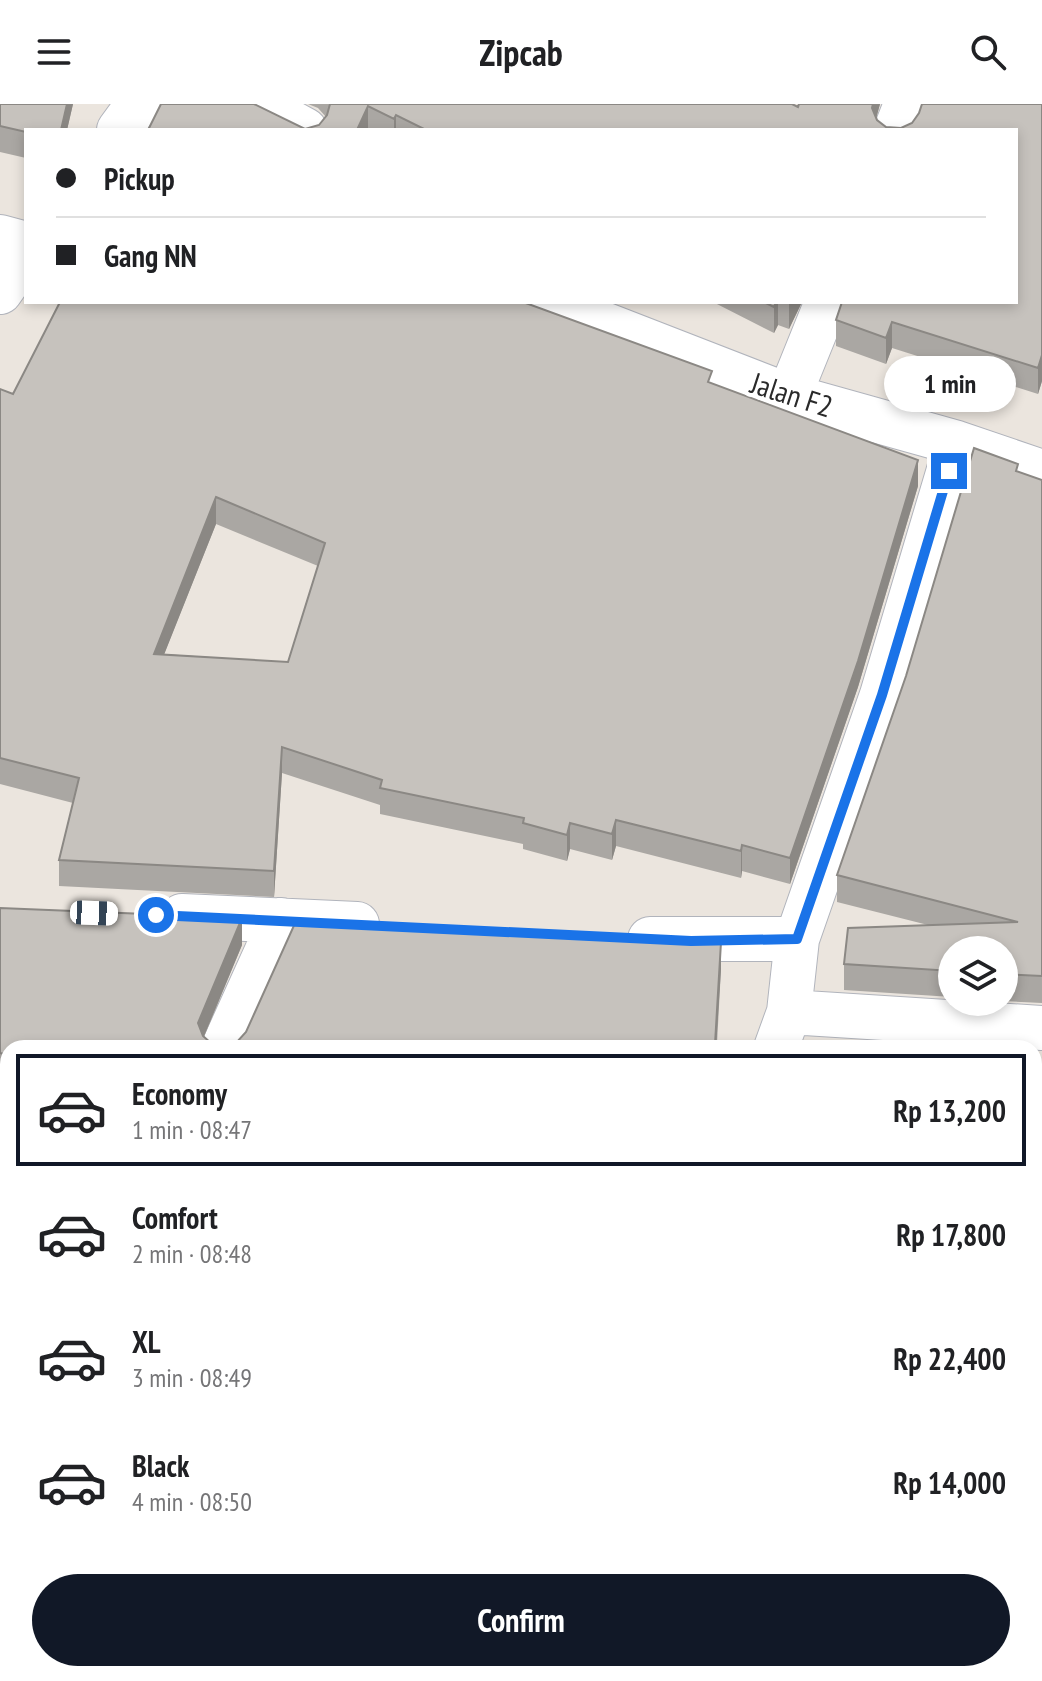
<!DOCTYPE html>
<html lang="en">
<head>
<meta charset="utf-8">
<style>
	body { margin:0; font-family:"PT Sans Narrow",sans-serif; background:#f6f6f6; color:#202124; height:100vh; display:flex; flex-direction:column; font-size:30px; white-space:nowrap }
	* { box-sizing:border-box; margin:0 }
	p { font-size:26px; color:#757577 }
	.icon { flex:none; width:44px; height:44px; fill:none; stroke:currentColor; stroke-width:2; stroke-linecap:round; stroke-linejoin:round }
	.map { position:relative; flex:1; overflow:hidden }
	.sheet { position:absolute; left:0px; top:936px; width:1042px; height:642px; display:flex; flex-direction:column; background:#fff; border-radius:24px 24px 0 0; box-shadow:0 4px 12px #0003 }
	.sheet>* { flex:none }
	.banner { position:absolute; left:24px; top:24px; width:994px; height:176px; border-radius:0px; box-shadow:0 4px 12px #0003; display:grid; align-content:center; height:176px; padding:0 32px; background:#fff }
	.fabs { position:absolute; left:938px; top:832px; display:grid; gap:16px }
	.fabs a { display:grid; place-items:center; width:80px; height:80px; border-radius:50%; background:#fff; box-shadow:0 4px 12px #0003; font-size:40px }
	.end { position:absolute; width:36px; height:36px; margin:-18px; border:10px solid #1a73e8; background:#fff; box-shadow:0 0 0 4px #fff }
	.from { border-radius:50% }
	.bubble { position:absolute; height:56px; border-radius:28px; background:#fff; box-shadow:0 4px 12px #0003; font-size:26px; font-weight:800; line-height:56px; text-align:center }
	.car { position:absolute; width:24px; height:48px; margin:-24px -12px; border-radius:10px; box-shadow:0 0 6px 2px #0007; background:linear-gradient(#fff 24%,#345 0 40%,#fff 0 76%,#345 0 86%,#fff 0) }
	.banner b { display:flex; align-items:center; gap:28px; height:76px; font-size:30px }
	.banner b+b { border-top:2px solid #e0e0e0 }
	.banner i { width:20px; height:20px; background:#202124 }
	ul { padding:14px 0 0; list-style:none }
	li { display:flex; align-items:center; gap:24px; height:112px; margin:0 16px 12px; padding:0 16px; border:4px solid transparent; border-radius:0px }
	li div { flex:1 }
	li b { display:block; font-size:30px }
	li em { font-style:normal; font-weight:800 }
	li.on { border-color:#111827 }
	li>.icon { width:72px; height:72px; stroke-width:1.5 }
	.action { display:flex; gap:16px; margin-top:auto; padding:16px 32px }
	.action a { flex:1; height:92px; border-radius:48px; background:#111827; color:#fff; font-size:32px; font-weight:800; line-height:92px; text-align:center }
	header { display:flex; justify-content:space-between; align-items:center; height:104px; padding:0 32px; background:#fff; font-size:36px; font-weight:800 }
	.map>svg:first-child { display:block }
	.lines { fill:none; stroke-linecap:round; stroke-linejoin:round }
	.minor-casing { stroke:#b1b4bc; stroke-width:46 }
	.tertiary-casing { stroke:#b1b4bc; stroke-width:46 }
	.minor { stroke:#fff; stroke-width:44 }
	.tertiary { stroke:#fff; stroke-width:44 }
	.wall { fill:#aaa7a3; fill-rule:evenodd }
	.shaded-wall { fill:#8b8884 }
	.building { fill:#c6c2bd; stroke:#8b8884; stroke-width:2; fill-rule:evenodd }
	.route { stroke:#1a73e8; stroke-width:10 }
	.labels { text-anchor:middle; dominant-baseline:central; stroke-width:8; stroke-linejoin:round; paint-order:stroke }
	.street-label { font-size:30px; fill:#2a2a2a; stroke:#fff }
</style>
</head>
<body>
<header><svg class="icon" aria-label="menu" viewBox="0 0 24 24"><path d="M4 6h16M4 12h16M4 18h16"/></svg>Zipcab<svg class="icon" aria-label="search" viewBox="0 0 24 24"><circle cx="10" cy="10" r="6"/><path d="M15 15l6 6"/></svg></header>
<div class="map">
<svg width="1042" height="1577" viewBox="0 0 1042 1577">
	<rect width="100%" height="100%" fill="#ebe5de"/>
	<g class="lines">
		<!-- minor casing -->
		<g class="minor-casing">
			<path id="minor" d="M257,0L305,26
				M896,26L906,0
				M0,133L26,140
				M547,198L789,292L957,339L1042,368
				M789,292L827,198
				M182,812L357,820
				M650,835H797
				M789,908L1042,924
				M223,944L281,816
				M776,944L789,908L797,835L882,591L957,339
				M0,1389L8,1370
				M465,1577L469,1570
				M898,1577L904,1574L925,1577"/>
		</g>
		<!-- tertiary casing -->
		<g class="tertiary-casing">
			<path id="tertiary" d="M119,26L138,0
				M0,188L26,151"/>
		</g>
		<!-- minor -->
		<use href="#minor" class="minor"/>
		<!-- tertiary -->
		<use href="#tertiary" class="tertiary"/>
	</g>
	<!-- wall -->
	<path class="wall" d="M0,0H73L67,26H26V54L0,48Z
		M308,0H792L798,3L799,0H880L876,14L877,16L886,23L901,24L1042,0V277L1038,290L892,244L886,260L836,242V216L1016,26H148L305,25L319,21L326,13L318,4Z
		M713,198H802L789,225L778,221L774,229Z
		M712,280L918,382L858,583L790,780L742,767L741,774L616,742L612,756L570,745L567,757L523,745V740L380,710V701L282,669L274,793L59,782V756L73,699L0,680V285L13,290ZM216,420L318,462L288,558L164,550Z
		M1018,368L1042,376V899L1004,897V846H952V893L844,886V860L928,821L837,798V771Z
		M0,804L242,841L204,933L212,940L225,942L721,865L717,940L8,944V978L0,976Z
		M1034,965L1042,966V1318L1034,1319Z"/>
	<!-- shaded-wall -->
	<path class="shaded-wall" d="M67,0H73L67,26H61Z
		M873,0H880L873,26L872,4Z
		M368,2V26H357Z
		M396,11V26H394V15Z
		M776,198H778V221L774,229V203Z
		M790,198H802L789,225V199Z
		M892,218V244L886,260V234Z
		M1042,251V277L1038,290V264Z
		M918,356V382L858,583L790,780V754Z
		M216,393V420L154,576V550Z
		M282,643V669L274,793V767Z
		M616,716V742L612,756V730Z
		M570,719V745L567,757V731Z
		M742,741V767L741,774V747Z
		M242,814V841L199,944L198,919Z
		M721,838V865L716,944H715Z
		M8,1115V1141L0,1157V1131Z
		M348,1570H355L353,1577H346Z"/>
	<!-- building -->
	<path class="building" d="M0,0H67L61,26H26V28L0,22Z
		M161,0H254L305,25L319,21L327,11L330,0H792L798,3L799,0H873L872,4L877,16L886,23L901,24L912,19L919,9L922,0H1042V251L1038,264L892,218L886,234L836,216L842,198H1016V26H426L396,11L394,15L368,2L357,26H148Z
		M60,198H523L712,267L708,278L918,356L858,557L790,754L742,741L741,747L616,716L612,730L570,719L567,731L523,719L524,714L380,684L382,676L282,643L274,767L59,756L79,674L0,654V285L13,290ZM216,393L325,439L288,558L154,550Z
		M764,198H776L774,203Z
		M974,344L1018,360L1016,367L1042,376V872L1004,870V846H952V867L844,860L848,824L1018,818L837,771L906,572Z
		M0,804L242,814L198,919L203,932L212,940L225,942L237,938L246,928L296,817L702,835L721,838L715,940L740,942L739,944H8V951L0,949Z
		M1034,965L1042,966V1292H1034Z
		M0,1058L8,1062V1115L0,1131Z
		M1034,1340L1042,1341V1577H466L467,1575L480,1570H884L896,1575L935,1573L939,1570H1034Z
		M8,1427V1570H348L346,1577H347H0V1437L3,1438Z"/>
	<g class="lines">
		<!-- route -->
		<path class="route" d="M156,811L691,837L797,835L882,591L949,367"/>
	</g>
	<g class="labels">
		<!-- street labels -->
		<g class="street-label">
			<text transform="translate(792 290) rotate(18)">Jalan F2</text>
		</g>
	</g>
</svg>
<div class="fabs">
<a><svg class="icon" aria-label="layers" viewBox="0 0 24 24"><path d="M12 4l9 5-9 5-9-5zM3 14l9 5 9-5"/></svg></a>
</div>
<i class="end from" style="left:156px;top:811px"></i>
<i class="end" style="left:949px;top:367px"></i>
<div class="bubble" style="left:884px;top:252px;width:132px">1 min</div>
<i class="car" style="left:94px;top:809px;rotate:92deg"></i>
<div class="banner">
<b><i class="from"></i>Pickup</b>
<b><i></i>Gang NN</b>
</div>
<section class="sheet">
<ul>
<li class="on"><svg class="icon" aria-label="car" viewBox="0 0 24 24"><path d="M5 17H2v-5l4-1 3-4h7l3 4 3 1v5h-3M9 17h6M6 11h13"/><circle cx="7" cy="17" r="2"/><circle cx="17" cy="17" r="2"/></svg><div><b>Economy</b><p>1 min · 08:47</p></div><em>Rp 13,200</em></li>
<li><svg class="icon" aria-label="car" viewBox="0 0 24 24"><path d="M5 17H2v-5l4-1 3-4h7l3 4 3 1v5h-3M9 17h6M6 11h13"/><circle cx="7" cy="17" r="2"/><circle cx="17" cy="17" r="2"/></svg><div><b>Comfort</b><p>2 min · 08:48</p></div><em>Rp 17,800</em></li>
<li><svg class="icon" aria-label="car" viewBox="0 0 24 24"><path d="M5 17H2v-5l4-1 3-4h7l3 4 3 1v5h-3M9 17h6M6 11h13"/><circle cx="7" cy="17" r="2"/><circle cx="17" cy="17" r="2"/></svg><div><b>XL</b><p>3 min · 08:49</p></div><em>Rp 22,400</em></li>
<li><svg class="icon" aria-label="car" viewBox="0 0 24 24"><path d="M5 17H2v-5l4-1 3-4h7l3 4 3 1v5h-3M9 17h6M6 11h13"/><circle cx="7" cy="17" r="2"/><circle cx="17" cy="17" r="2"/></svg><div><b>Black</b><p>4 min · 08:50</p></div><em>Rp 14,000</em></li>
</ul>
<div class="action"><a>Confirm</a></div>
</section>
</div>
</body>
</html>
